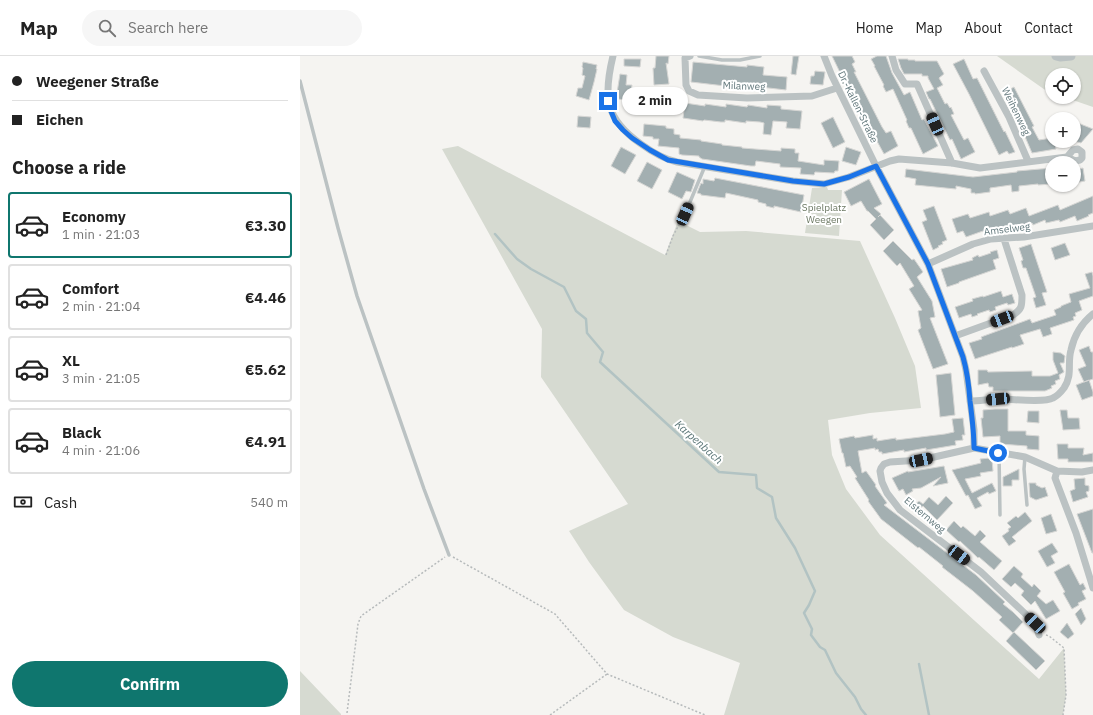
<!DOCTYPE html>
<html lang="en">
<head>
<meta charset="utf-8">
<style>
	body { margin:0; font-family:"IBM Plex Sans",sans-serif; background:#f6f6f6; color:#222; height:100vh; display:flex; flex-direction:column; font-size:15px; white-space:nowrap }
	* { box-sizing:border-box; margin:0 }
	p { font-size:13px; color:#767676 }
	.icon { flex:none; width:22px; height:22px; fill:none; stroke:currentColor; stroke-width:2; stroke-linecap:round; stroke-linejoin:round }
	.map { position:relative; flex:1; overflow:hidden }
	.sheet { display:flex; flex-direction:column; background:#fff; width:300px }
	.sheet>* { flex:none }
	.hud { display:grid; align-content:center; height:88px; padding:0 12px; background:#fff }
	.buttons { position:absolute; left:745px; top:12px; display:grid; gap:8px }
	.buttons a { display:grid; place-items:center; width:36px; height:36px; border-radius:50%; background:#fff; box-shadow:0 1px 3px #0004; font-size:20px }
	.end { position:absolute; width:18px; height:18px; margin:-9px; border:5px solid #1a73e8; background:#fff; box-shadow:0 0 0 2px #fff }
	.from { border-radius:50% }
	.bubble { position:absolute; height:28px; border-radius:14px; background:#fff; box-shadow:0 1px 3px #0004; font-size:13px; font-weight:700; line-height:28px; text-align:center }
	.car { position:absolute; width:12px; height:24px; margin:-12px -6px; border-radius:5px; box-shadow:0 0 3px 1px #0007; background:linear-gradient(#222 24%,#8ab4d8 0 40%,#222 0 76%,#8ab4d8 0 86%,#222 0) }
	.hud b { display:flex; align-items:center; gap:14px; height:38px; font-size:15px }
	.hud b+b { border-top:1px solid #e0e0e0 }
	.hud i { width:10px; height:10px; background:#222 }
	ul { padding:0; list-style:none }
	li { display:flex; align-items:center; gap:12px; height:66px; margin:0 8px 6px; padding:0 4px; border:2px solid #e0e0e0; border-radius:4px }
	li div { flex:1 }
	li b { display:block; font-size:15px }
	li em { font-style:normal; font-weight:700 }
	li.on { border-color:#0f766e }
	li>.icon { width:36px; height:36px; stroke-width:1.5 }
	h2 { padding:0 12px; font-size:18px; line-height:48px }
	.pay { display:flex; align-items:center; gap:10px; height:44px; padding:0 12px; font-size:15px }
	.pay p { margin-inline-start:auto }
	.action { display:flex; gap:8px; margin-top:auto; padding:8px 12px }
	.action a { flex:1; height:46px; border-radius:24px; background:#0f766e; color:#fff; font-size:16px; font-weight:700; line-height:46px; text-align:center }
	header { display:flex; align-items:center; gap:24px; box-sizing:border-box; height:56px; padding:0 20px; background:#fff; border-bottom:1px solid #e0e0e0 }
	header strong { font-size:19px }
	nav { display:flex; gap:22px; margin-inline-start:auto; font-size:14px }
	.search { width:280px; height:36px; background:#f6f6f6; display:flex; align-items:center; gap:10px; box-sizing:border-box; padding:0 14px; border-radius:22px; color:#767676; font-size:15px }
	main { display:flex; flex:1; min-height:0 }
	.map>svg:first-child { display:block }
	.green { fill:#d6dad1 }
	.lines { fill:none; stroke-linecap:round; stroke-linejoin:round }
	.stream { stroke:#b2c3c3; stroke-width:2.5 }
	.building { fill:#a3afb1; stroke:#d6d6d4 }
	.path { stroke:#b6babb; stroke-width:1.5; stroke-dasharray:2 2; stroke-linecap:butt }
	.service { stroke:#bbc2c3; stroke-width:3.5 }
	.minor { stroke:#bbc2c3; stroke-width:7 }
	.tertiary { stroke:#bbc2c3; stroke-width:9 }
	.route { stroke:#1a73e8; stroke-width:5 }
	.labels { text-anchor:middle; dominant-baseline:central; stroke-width:4; stroke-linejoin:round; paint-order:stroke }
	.street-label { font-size:10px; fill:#61777b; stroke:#fff }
	.park-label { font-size:10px; fill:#6d7964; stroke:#fff }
	.water-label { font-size:11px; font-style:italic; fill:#5c7778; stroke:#fff }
</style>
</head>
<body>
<header>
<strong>Map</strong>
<div class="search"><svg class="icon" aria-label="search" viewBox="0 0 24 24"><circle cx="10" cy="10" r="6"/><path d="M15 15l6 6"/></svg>Search here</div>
<nav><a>Home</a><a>Map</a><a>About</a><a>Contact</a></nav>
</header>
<main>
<section class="sheet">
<div class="hud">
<b><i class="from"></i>Weegener Straße</b>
<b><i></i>Eichen</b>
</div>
<h2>Choose a ride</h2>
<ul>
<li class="on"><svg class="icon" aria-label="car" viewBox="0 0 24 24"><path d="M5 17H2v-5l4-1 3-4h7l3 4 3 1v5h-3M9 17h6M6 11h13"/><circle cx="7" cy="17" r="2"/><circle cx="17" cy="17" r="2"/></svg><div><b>Economy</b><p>1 min · 21:03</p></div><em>€3.30</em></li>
<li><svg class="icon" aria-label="car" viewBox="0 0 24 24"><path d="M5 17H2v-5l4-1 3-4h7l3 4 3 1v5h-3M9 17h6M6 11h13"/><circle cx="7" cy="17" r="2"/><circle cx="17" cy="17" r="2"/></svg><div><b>Comfort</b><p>2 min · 21:04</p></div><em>€4.46</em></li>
<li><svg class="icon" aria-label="car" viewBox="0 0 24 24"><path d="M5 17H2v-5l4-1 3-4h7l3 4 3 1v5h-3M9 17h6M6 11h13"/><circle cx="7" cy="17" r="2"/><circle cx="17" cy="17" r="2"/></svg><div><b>XL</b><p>3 min · 21:05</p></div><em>€5.62</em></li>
<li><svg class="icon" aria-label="car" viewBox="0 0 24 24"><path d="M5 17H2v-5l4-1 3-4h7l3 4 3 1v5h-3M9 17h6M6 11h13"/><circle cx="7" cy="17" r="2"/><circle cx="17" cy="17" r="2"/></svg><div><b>Black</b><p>4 min · 21:06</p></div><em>€4.91</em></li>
</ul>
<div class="pay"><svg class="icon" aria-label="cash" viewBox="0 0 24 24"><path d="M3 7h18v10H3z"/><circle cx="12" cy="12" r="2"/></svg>Cash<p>540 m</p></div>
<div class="action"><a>Confirm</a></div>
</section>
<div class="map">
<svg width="793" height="659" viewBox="0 0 793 659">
	<rect width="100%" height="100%" fill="#f5f4f1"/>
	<!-- green -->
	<path class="green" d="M697,0H793V51L764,41H774V19H752V37L748,36Z
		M158,90L365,199L378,165L400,176L446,175L560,185L595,262L615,310L621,352L570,357L528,364L532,399L546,433L580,479L739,623L764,592L766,639L763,659H424L440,607L373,581L324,554L289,506L269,475L328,448L241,321L242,273L142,93Z
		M527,131L528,134H542L539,180L505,177L512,132Z
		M0,615L41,658V659H0Z"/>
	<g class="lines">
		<!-- stream -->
		<path class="stream" d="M195,178L217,203L231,213L264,231L276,255L286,263L287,277L303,296L300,306L419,416L456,419L457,432L472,441L476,462L495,492L515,535L509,549L504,557L512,573L511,579L520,591L525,594L536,617L555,641L561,653L566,659
			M619,608L629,659"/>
	</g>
	<!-- building -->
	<path class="building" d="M356,0H369L368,8L366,7L369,28L354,29L353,12H355Z
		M493,0H499L496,19L491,18Z
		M532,0H552L555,6L552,8L556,16H554L582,71L586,77L591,75L598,90L584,98L572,76L570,77L556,49L558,48L553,37L551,39Z
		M577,0H586L592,17L604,39L610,36L622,64L624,63L638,90L623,98L611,72H609L606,65L607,64L593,33L586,36L583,30L584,29L574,10H575L571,3Z
		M324,3H341L340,11L324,10Z
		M598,3H608V4H615V5H637L644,18L639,22L643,29L637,32L645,48L647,47L650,52L651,51L654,58L651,59L664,84L668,82L675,96L661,103L652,83L650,84L630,43H629L626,36L634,33L628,22V20H622V18H604L601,12Z
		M664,3L673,23L677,22L704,76L705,75L715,96L709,98L707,95L699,99L669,38L653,8Z
		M283,6L297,9L296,13H297L294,26L289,44L276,40L278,32H282L285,20L282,19L283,12L282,11Z
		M393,6L447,11V9L464,11L463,19L487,21L486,34L434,28V31L391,26Z
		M515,15L525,16L523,29L510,28L511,20H514Z
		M320,18L327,19L326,29H332L330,44L316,43Z
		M714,31L734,70L732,71L739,84L752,82V85L755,87L756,93L732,97L726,83L712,52L711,53L703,37Z
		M363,33L379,46L370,57L354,44Z
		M385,47L405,50V48L426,51V48L447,51L448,49L467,52V49L481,50V53L502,55L500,73L486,72L487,66L473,65L471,79L463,78L464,67L460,66L446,65V67L425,64V66H421L404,64L403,65L383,62Z
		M278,60L291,61L290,72L277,71Z
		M533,61L545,86L533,92L521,67Z
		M778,67L793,73L781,87L774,85V68Z
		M344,68L366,70V72L374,73V78L380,79V82L401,84V85L422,88V89L442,91V92L481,95V92L495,93V97H499L498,105L524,109V104L539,105L538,115H535L534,117L515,116L514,119L500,118L501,112L480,111V108L456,105L455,110H451L402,103L399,101V100L382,99L379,98V92L358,90L359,83H353V81L343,80Z
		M321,91L336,99L325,118L311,110Z
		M546,91L561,96L556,109L542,105Z
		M347,106L362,114L352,133L337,125Z
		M752,112V128L738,129V128L719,130V135L712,136L711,129L690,132V136L675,138V137H671V133L656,130V133L615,129L616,123L605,121L606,113L673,121L717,116V115Z
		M783,112L785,125L774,127V114Z
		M377,116L395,124L391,136L386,135L382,143L368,136Z
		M415,122L504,139L501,156L474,150V152L466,150V148L458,146V144L426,137L425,142L401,139V138L397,137L401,127L403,128V123L414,125Z
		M569,123L582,148L574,152L581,158L578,161L580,159L594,174L584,184L570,169L576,163L568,155H567L561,145L551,150L544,136Z
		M793,140V157L788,159L789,160L777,165L775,160L760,166L759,164L746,167L745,164L733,169L732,167L723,170V168L716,171V169L704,173L703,171L696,173V172L684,177L683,175L666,181L663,175L657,177L652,163L668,158L670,162L689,156L690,160L708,154L710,158L726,152L729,160L758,149L760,154Z
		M634,150L647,184L642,186L643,188L638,190L639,191L633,194L622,166L627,164L623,154Z
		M593,185L612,204L614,203L623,216L617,221L632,245L635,261L630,262L648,308L633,313L618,274L621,272L618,255L622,254L609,233L614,230L600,207L597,210L583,195Z
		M765,187L770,199L755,204L751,192Z
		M731,188L747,236L742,237L746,249L736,252L733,242L736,241L726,212H723L721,205L723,204L719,192Z
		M697,194L699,202L693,204L696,213L659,226V227L647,231L641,213L673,204L672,202L678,199L679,201L691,197L690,196Z
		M792,216L793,220V240L779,245L782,254L775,257L776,260L773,261L774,264L750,272L752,278L743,281L740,273L720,279L724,288L712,292V291L675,303L669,287L682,283L681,281L730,263L732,267L756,259L754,254L761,251V250L771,246L769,238L790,232L785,218Z
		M701,235L703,241L712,238L715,247L708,249L707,247L695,251L696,254L690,256L689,254L677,258L678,259L672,261L671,258L659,262L655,251L673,245L672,243L683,240V241Z
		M789,290L791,296H793V323L784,326L778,313L786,310L779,294Z
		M753,296L761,297L765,300L764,307H760L764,316L759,319L760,323L755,325L756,328L751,330L752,332L745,335H693V331H689L688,327L678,329V314H687L688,316L732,315V320H750L758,317L753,304Z
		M651,317L655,359L640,361L636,319Z
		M789,324L793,336V340L782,344L776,329Z
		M695,353H708V375H726V379L739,380V394L727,393V390L700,388V380L683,381L681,362H683V354Z
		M760,354H767L768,362H779L780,373L763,374Z
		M728,355H739V367L727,366Z
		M663,362L665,379H662L663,384L655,385L656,389L626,394V392L604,396V394L582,398V396H579L578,393L575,394V392L558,395L562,417L566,415L576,429L575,430L587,447L584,449L676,519L705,546L703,548L713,556L723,566L713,577L699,564L702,561L673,535L642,511L643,510L619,491L618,492L581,463L568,445L569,444L555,422L557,421L550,410L546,411L543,397H542L539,383L554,380L555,382L573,379V383L577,382V385L596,382V384L645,378L654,376L652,363Z
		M757,388H768V392H784L783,399L793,397V406H768V403H758Z
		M690,402L691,405L692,404L693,415L680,417L681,420L665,423L672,437L692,427L696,435L689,438L688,436L677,442L682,450L675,453L668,439L666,440L652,414L681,407L680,403Z
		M644,410L648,427L633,430L641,421L621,432L612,433L613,435L606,439L603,433L599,435L592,422L608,415V416Z
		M719,413V424H712V430H703V421Z
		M785,422V429L789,430V435L786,436L788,441L773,446L770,435L775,433L774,423Z
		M729,427H736V429L742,432L745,431L748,440L736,444L730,441Z
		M646,440L653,447L637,464L623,450L618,455L613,450L619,445L623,448L629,441L638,449Z
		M793,453V497H792L777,458Z
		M725,456L732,465L712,481L716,485L709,490L702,480L709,475L708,473L711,471L707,467L716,460L718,462Z
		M751,458L757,475L746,478L741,462Z
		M654,465L661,472L663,470L675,480L680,474L686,480L680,486L702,505L694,514L679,501L678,502L660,485L659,486L646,474Z
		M752,487L758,496L751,500L755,507L747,511L738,495Z
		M769,508L780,529L783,527L786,533L782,535L786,543L778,547L779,549L772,553L763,537L765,536L754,516Z
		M714,510L723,518L721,521L732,531L734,528L741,535L737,540L746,548L753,544L760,555L746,563L735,545L731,549L721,539L724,535L715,527L711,531L702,523Z
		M781,552L786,563L781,569L775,558Z
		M767,567L774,578L768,583L760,576Z
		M714,576L745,605L736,614L706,585Z"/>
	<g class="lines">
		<!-- path -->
		<path class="path" d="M366,199L373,180L382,163
			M153,501L255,558L307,618L405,659
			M746,579L749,580L764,592L766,639L763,659
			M47,657L58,568L61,560L145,501
			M250,659L307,618"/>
		<!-- service -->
		<path class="service" d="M399,0L422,4H440L460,0
			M0,25L38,172L57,240L124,433L149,499
			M385,158L405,110
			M699,397L700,459
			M725,401L724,413L727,449"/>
		<!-- minor -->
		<path class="minor" d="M313,0C303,41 305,63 341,88C352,96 364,103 377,106L493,125L524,128L549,121L590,105L599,103L652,107L680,112L767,101L775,105L780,104L782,102V96L778,93L773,94L767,101
			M390,0L385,2L386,29L389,35L398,39L447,42L512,40L537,32
			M524,0L532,20L576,110L628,208L636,229L663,301L666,314L674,374V392
			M592,0L596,14L605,28H617L652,107
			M684,15L709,61L728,105
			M628,208L673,188L691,183L724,181L793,170
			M655,280L713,259C722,253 722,250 722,239L704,183
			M670,345C680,345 689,343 698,343C710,343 744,347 753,342C757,340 761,336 764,332C773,318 767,308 771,294C774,280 782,267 793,258
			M757,415L755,422L776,477L793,532
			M739,579L735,567L681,516L600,454L587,437L582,426L580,415L581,412L584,408L590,406L621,404L674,392L725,401L757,415L782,416L793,414"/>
		<!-- tertiary -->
		<path class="tertiary" d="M756,0L760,1L771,0"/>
	</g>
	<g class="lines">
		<!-- route -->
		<path class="route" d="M308,45L311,55L315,65L323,74L332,82L350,94L368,104L493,125L524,128L549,121L576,110L628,208L663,301C667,315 669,330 670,345C672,361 674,376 674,392L698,397"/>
	</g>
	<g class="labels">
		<!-- street labels -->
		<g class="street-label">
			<text transform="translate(444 30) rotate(2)">Milanweg</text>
			<text transform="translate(558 51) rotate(64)">Dr.-Kallen-Straße</text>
			<text transform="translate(716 55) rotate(64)">Weihenweg</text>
			<text transform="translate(707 173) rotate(-7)">Amselweg</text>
			<text transform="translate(625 459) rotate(40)">Elsternweg</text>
		</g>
		<!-- park labels -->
		<g class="park-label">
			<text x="524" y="151">Spielplatz<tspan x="524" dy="12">Weegen</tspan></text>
		</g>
		<!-- water labels -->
		<g class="water-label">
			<text transform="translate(399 386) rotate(42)">Karpenbach</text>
		</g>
	</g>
</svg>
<div class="buttons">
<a><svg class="icon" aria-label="locate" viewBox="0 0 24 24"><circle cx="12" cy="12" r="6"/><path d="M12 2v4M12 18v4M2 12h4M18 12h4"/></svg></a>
<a>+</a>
<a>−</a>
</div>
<i class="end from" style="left:698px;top:397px"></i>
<i class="end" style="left:308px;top:45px"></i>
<div class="bubble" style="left:322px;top:31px;width:66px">2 min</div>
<i class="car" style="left:635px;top:68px;rotate:336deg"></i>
<i class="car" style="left:385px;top:158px;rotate:24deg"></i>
<i class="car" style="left:702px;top:263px;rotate:249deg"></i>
<i class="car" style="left:698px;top:343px;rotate:265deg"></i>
<i class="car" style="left:621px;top:404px;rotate:78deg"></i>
<i class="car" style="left:659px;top:499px;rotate:127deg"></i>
<i class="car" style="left:735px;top:567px;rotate:314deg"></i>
</div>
</main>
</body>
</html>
